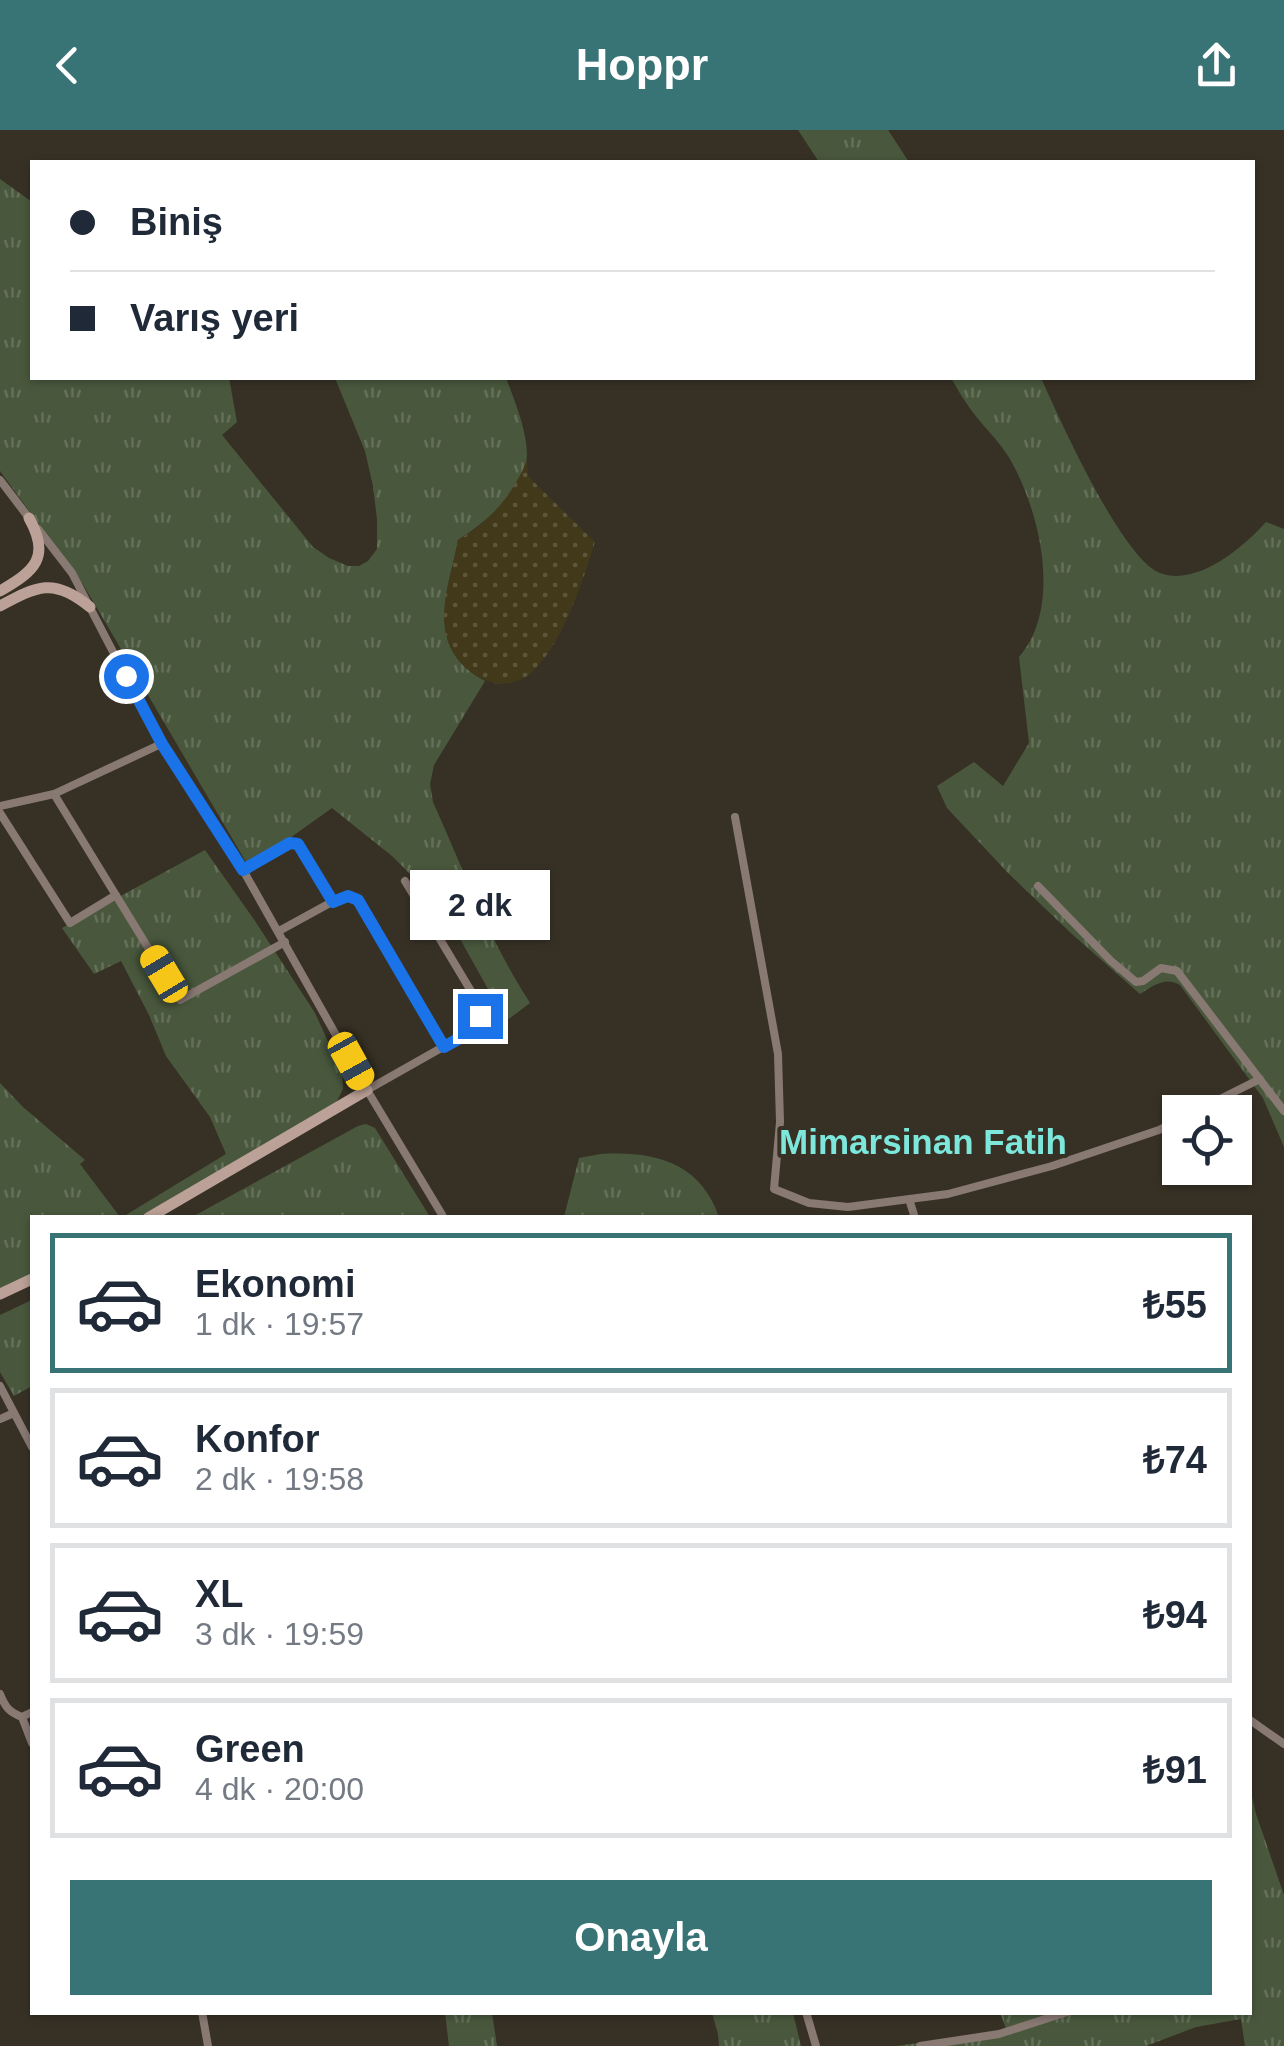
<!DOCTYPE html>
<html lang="tr">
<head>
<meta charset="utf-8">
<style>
	body { margin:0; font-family:Arial,sans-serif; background:#f6f6f7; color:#1f2937; height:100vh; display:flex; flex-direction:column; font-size:38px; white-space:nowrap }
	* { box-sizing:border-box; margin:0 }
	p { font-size:32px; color:#747a83 }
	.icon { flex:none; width:55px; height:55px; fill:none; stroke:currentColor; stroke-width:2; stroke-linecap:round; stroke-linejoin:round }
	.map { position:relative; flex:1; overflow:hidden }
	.panel { position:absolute; left:30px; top:1085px; width:1222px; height:800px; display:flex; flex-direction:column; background:#fff; border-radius:0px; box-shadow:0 2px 8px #0004 }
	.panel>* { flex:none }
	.guide { position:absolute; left:30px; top:30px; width:1225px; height:220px; border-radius:0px; box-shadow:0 2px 8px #0004; display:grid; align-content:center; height:220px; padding:0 40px; background:#fff }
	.tools { position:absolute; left:1162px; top:965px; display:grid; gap:20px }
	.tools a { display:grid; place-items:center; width:90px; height:90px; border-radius:0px; background:#fff; box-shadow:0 2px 8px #0004; font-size:50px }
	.end { position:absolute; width:45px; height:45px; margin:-22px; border:12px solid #1a73e8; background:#fff; box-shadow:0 0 0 5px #fff }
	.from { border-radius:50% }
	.bubble { position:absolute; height:70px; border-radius:0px; background:#fff; box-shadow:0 2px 8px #0004; font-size:32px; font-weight:800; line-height:70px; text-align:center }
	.car { position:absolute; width:30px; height:60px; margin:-30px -15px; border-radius:12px; box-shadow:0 0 8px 2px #0007; background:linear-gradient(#f5c518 24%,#345 0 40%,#f5c518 0 76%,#345 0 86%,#f5c518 0) }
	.guide b { display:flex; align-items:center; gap:35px; height:95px; font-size:38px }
	.guide b+b { border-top:2px solid #e0e1e3 }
	.guide i { width:25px; height:25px; background:#1f2937 }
	ul { padding:18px 0 0; list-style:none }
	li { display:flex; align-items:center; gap:30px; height:140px; margin:0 20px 15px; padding:0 20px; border:5px solid #e0e1e3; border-radius:0px }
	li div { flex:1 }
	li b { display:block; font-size:38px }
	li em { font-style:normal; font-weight:800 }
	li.selected { border-color:#387376 }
	li>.icon { width:90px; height:90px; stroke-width:1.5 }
	.primary-button { display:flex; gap:20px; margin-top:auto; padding:20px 40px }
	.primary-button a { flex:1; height:115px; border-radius:0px; background:#387376; color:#fff; font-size:40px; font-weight:800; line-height:115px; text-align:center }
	header { display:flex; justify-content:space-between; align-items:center; height:130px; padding:0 40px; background:#387376; color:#fff; font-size:45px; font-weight:800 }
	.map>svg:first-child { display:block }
	.grass { fill:url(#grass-tufts) }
	.sand { fill:url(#sand-dots) }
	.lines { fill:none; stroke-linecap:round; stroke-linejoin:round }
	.street { stroke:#897973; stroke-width:8 }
	.secondary { stroke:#bba197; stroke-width:11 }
	.route { stroke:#1a73e8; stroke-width:12 }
	.labels { text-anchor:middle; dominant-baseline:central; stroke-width:8; stroke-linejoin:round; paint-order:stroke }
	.district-label { font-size:35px; font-weight:bold; fill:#7de7dc; stroke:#373125 }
</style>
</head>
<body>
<header><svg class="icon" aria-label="back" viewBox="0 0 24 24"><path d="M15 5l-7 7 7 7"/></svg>Hoppr<svg class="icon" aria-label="share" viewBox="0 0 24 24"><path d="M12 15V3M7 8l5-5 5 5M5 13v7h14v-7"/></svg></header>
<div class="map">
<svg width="1284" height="1916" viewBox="0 0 1284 1916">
	<defs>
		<pattern id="grass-tufts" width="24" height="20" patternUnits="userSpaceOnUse" patternTransform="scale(2.5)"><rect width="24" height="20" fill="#49583d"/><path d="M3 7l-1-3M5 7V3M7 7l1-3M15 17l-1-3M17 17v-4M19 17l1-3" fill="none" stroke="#647059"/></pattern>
		<pattern id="sand-dots" width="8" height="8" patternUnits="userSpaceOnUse" patternTransform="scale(2.5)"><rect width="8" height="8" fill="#413919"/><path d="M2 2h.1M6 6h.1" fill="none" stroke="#5d563a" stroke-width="1.8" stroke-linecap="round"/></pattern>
	</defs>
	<rect width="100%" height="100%" fill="#373125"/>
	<!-- grass -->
	<path class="grass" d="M798,0H888L909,32H819Z
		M0,49L32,72V248H229L237,292L222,305L313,417L329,428L348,436H359L368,431L377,419V389L373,356L365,321L335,248H506C514,269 531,310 526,333C518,367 485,392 458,410C448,464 423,518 485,551L434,635L430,654L433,672C464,741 489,810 530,873L506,891L441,775L392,726L332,678L249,737L84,456L0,341Z
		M951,248H1041C1059,288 1122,429 1160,443C1196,457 1243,418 1266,392L1284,399V1017L1263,968L1180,855C1165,846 1153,856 1140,864L1073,805L1009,744L947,678L937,656L974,632L1003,656L1029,613L1019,527C1063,477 1040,381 1010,329C998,309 980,294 967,274C961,266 956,256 951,248Z
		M205,720L255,791L315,883L342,942L343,959L333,979L139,1087L121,1088L226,1024L210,987L166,926L149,885L121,831L94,844L62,798Z
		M0,953L23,977L85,1030L80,1034L120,1087L32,1088V1145L0,1159Z
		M366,994L375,998L430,1087H192L358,996Z
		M601,1024C654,1021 700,1032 719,1087H564L579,1028Z
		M32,1170V1256L14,1266L0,1242V1185Z
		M1250,1658L1256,1684L1284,1765V1916H1245L1241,1889L1196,1897L1146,1916H896L1007,1901L1000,1883L1250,1882Z
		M445,1883H492L497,1916H449Z
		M712,1883H793L801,1916H719L718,1904Z"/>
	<!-- sand -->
	<path class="sand" d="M527,330L528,346L595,412C582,453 563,514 531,543C519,553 502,557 488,551C476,547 465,538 457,528C431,493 451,449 458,410C490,391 513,365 527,330Z"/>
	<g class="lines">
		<!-- street -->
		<path class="street" d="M0,350L29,388
			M38,399L72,443L161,614L243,740L367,960L444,1088
			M54,664L180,870L285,812
			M0,676L54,664L161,614
			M0,683L70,793L116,765
			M735,687L778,924L780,992L774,1059L809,1073L848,1077L948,1064L1052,1036L1159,1000L1180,989
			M243,740L290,713H295L300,716L333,772
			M1038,756L1111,831L1136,852L1143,851L1161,838L1177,841L1284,981
			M279,801L341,767L355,768L444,917
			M367,960L473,900L479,891L480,876L405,751
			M1194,982L1260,949
			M909,1069L915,1088
			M0,1256L32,1317
			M0,1289L14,1283
			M0,1564C5,1577 9,1582 22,1587
			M32,1582L22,1587L32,1613
			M1250,1590L1284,1614
			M202,1882L208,1916
			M806,1882L816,1916
			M920,1916L999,1904L1067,1882"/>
		<!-- secondary -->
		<path class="secondary" d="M0,461C35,441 51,427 29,388
			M0,476C37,456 54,447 90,477
			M148,1088L367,960
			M0,1164L32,1149"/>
	</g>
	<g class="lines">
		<!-- route -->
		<path class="route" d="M126,546L162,614L243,740L290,713L298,714L333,772L348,766L358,770L444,917L474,900L480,886"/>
	</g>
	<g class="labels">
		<!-- district labels -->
		<g class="district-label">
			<text x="923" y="1011">Mimarsinan Fatih</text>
		</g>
	</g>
</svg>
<div class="tools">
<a><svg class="icon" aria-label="locate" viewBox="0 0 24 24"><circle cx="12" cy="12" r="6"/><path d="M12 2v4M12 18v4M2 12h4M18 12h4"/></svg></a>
</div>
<i class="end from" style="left:126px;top:546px"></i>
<i class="end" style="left:480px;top:886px"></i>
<div class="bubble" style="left:410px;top:740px;width:140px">2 dk</div>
<i class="car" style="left:164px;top:844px;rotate:329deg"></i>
<i class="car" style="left:351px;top:931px;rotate:151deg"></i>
<div class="guide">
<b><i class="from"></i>Biniş</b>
<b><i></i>Varış yeri</b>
</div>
<section class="panel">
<ul>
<li class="selected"><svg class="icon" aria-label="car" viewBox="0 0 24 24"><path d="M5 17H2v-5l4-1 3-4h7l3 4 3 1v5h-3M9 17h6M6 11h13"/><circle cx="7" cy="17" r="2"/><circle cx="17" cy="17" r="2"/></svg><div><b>Ekonomi</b><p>1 dk · 19:57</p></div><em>₺55</em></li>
<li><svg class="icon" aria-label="car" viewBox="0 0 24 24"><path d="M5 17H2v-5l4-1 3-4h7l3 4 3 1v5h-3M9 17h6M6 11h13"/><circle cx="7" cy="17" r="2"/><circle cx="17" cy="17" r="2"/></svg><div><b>Konfor</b><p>2 dk · 19:58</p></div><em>₺74</em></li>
<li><svg class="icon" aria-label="car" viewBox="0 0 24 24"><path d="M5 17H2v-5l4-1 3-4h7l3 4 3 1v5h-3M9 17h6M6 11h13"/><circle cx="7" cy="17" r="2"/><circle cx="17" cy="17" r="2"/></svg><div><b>XL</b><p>3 dk · 19:59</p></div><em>₺94</em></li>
<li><svg class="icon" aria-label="car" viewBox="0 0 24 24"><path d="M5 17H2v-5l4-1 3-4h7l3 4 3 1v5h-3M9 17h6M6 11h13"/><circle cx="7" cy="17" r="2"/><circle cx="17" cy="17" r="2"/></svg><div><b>Green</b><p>4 dk · 20:00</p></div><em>₺91</em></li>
</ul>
<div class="primary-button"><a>Onayla</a></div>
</section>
</div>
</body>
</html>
